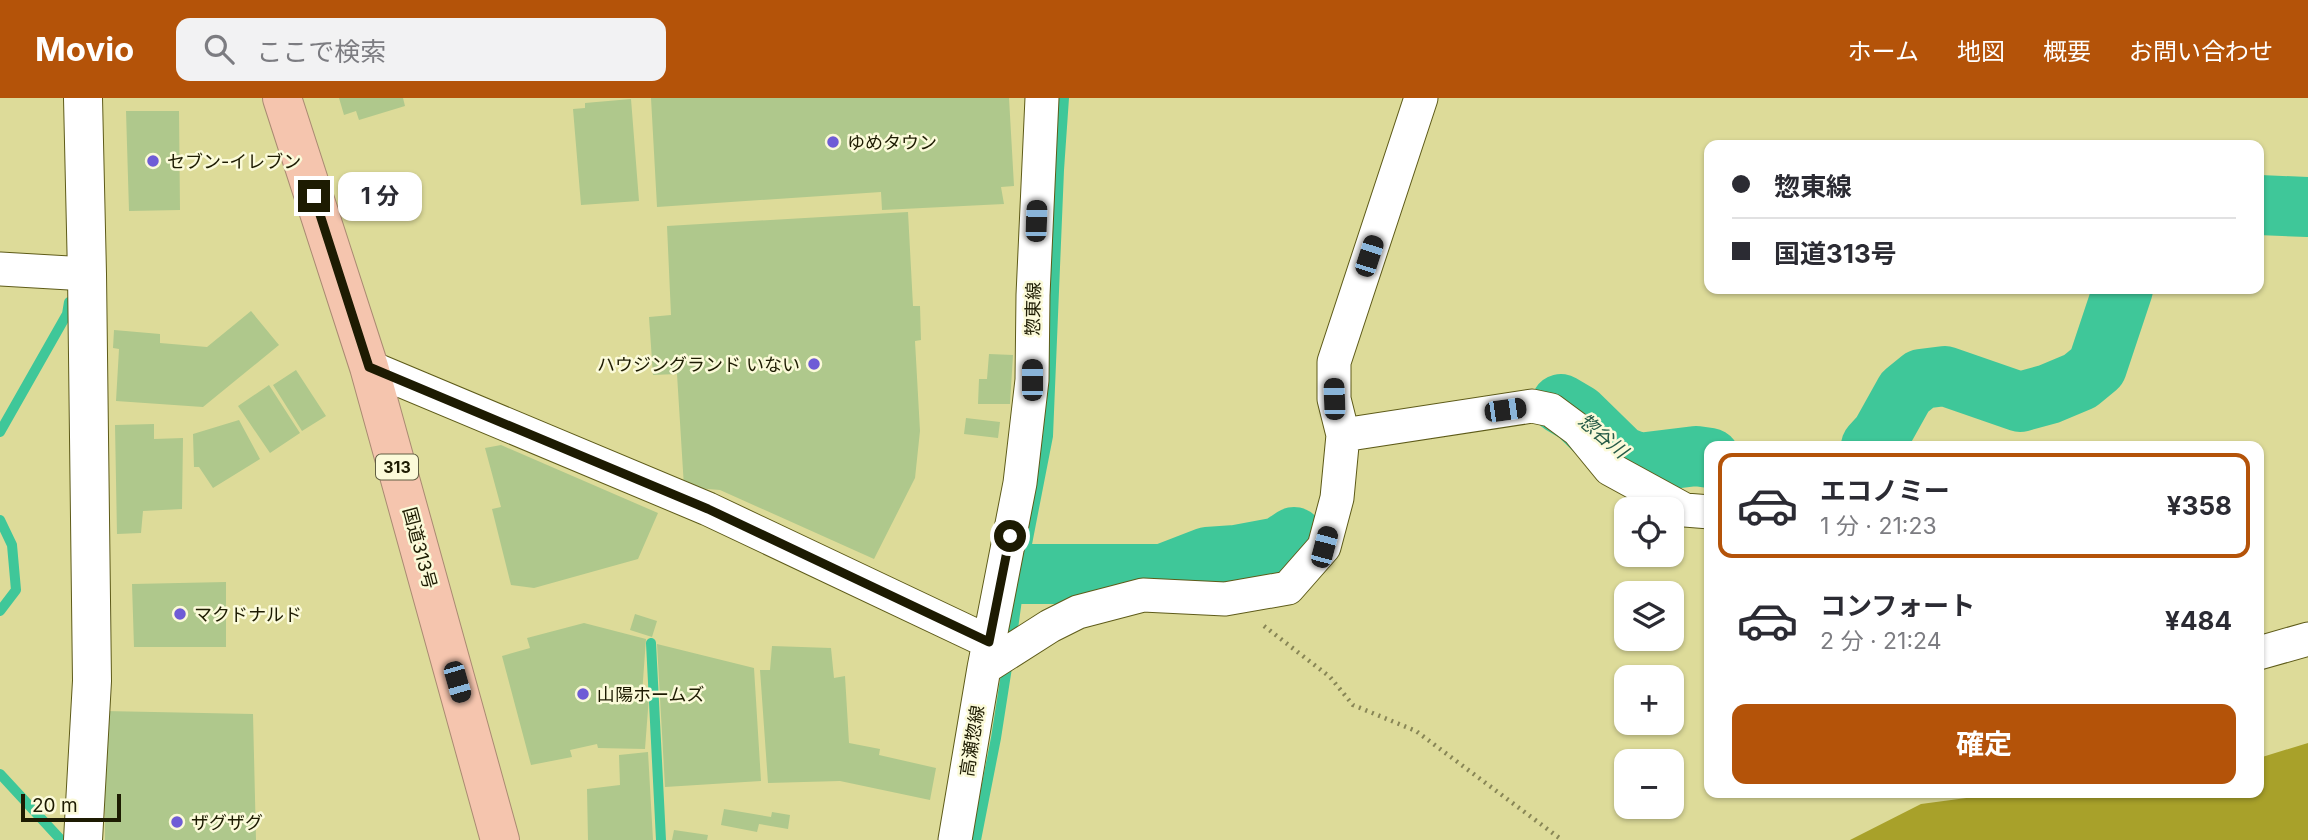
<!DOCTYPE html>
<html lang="ja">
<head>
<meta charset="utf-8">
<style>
	body { margin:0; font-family:Inter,"Noto Sans JP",sans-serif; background:#f2f2f3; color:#2b2b33; height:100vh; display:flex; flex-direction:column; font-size:26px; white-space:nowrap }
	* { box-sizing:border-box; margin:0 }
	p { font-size:23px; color:#7c7c81 }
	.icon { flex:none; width:38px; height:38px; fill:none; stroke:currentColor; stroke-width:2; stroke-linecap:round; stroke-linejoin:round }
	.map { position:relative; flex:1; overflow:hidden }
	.details { position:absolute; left:1704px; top:343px; width:560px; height:357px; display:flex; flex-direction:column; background:#fff; border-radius:14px; box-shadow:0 2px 5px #0004 }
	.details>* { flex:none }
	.hud { position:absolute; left:1704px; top:42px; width:560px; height:154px; border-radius:14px; box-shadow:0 2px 5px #0004; display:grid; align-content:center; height:154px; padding:0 28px; background:#fff }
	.buttons { position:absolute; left:1614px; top:399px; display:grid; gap:14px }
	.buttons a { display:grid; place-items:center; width:70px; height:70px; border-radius:14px; background:#fff; box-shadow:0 2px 5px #0004; font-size:35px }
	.scale { position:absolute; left:21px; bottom:18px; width:100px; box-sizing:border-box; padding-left:7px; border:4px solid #1d1b02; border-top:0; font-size:19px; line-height:24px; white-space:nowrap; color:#1d1b02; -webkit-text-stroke:5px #fbfad9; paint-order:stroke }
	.end { position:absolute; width:32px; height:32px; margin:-16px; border:9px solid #1d1b02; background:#fff; box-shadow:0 0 0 4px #fff }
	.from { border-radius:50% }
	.bubble { position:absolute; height:49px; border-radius:14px; background:#fff; box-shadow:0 2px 5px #0004; font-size:23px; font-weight:700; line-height:49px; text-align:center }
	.car { position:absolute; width:21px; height:42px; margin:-21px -10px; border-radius:9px; box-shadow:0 0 5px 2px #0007; background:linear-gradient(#222 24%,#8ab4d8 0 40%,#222 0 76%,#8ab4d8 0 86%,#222 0) }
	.hud b { display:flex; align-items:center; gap:24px; height:66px; font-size:26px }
	.hud b+b { border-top:2px solid #e1e1e2 }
	.hud i { width:18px; height:18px; background:#2b2b33 }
	ul { padding:12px 0 0; list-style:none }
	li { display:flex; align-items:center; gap:21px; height:105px; margin:0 14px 10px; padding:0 14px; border:4px solid transparent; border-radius:14px }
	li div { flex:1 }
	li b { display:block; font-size:26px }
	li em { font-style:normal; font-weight:700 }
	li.active { border-color:#b45309 }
	li>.icon { width:63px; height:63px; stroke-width:1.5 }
	.action { display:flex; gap:14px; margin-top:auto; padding:14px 28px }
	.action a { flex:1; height:80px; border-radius:14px; background:#b45309; color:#fff; font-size:28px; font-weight:700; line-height:80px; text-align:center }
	header { display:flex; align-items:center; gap:42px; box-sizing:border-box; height:98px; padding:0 35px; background:#b45309; color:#fff }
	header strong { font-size:33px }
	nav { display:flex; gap:38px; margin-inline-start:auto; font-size:24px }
	.search { width:490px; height:63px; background:#f2f2f3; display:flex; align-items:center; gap:18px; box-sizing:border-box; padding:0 24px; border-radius:14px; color:#7c7c81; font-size:26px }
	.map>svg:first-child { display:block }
	.forest { fill:#a8a12a }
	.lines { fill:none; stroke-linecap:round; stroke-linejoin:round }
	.stream { stroke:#3fc799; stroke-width:10 }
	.river { stroke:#3fc799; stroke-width:60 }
	.building { fill:#afc88c }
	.street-casing { stroke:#5e5b19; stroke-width:35 }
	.secondary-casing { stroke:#5e5b19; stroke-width:40 }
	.highway-casing { stroke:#a98a72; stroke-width:40 }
	.path { stroke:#888656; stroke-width:4.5; stroke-dasharray:2 5; stroke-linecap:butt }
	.street { stroke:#fff; stroke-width:33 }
	.secondary { stroke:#fff; stroke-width:38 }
	.highway { stroke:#f5c5ae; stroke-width:38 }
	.route { stroke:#1d1b02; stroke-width:9 }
	.poi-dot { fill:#6f5cd6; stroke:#fbfad9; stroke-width:2.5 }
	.labels { text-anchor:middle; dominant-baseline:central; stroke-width:5; stroke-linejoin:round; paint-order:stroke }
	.shield { fill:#fbfad9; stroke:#605e42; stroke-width:2 }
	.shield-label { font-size:16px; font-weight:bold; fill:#1d1b02 }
	.poi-label { font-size:18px; fill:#1d1b02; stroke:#fbfad9; text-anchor:start }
	.street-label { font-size:18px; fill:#1d1b02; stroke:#fbfad9 }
	.water-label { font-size:19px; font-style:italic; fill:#275c48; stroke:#fbfad9 }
</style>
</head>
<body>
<header>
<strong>Movio</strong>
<div class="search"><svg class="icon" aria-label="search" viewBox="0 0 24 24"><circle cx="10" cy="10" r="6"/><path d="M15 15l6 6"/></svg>ここで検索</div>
<nav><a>ホーム</a><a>地図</a><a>概要</a><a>お問い合わせ</a></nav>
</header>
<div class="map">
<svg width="2308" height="742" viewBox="0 0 2308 742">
	<rect width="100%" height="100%" fill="#dddb99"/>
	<!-- forest -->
	<path class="forest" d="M2308,645V742H1850L1921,706L2004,695H2259V660Z"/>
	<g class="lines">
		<!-- stream -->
		<path class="stream" d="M0,334L67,216L69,204
			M0,422L12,447L16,492L0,513
			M651,545L661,742
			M1011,545L1019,487L1048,338L1059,72L1064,0
			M0,676L61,742
			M976,742L996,640L1008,563"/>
		<!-- river -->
		<path class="river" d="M2259,107L2308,109
			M1561,306L1578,316L1621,358L1639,365L1696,358L1710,360
			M1871,348L1881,337L1905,294L1921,281L1945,278L2020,304L2049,296L2080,283L2097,269L2123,191
			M1021,476H1163L1207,459L1236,457L1279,449L1294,439"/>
	</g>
	<!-- building -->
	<path class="building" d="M339,0H403L405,8L359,22L356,13L344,17Z
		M651,0H1009L1014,88L1001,89L1004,106L882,112L881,94L657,109Z
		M631,1L639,103L581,107L573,11L585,10V5Z
		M126,13H179L180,112L129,113Z
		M908,114L913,208H920L921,242L915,243L920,333L915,380L874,461L720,392L684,389L677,276L653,277L649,219L671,217L667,128Z
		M251,213L279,247L203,309L116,303L119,251L113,250L114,232L160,236V245L207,249Z
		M989,256L1013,257L1010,306H978L979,281H987Z
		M296,272L326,318L302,333L273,287Z
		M269,287L300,335L270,355L238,308Z
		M966,320L1000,324L998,340L964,336Z
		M239,322L260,361L213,390L199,369H194L193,336Z
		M154,326V341L183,340L182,411L143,413L141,435L117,436L115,327Z
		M501,347L658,415L638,461L534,490L511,487L492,411L501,409L485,350Z
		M226,484V549H134L132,486Z
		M635,516L657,523L652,539L630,532Z
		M584,525L646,541L642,596L649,598L645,651L598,650L597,646L570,652L572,659L531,667L502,558L530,550L527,540Z
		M657,546L754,570L761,683L665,689Z
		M772,548L831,550L834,580L845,578L849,645L880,651L879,657L936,670L930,702L840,683L768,685L760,572H770Z
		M104,613L253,616L256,742H105Z
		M648,654L653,742H588L587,691L620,687L619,657Z
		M724,711L771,719L772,714L790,717L788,731L759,726L757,734L721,727Z
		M674,732L708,737L707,742H672Z"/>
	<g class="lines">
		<!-- street casing -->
		<g class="street-casing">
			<path id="street" d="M0,171L87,176
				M369,269L708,411L989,544
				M1343,337L1532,308L1551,312L1578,332L1610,371L1685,412L1710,414
				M2259,555L2308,541
				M984,570L1050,528L1078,514L1143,497L1225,501L1288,490L1324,449L1337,400L1343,337L1334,301V264L1421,0
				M955,742L984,570L1020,385L1032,282L1033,197L1042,0"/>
		</g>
		<!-- secondary casing -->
		<g class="secondary-casing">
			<path id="secondary" d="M83,0L87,176L92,583L83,742"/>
		</g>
		<!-- highway casing -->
		<g class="highway-casing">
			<path id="highway" d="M282,0L369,269L500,742"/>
		</g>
		<!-- path -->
		<path class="path" d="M1264,528L1330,579L1353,607L1416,633L1562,742"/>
		<!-- street -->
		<use href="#street" class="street"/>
		<!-- secondary -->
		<use href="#secondary" class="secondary"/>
		<!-- highway -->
		<use href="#highway" class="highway"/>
	</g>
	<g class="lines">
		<!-- route -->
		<path class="route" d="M314,98L369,269L708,411L989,544L1010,438"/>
	</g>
	<!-- markers -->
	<g class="poi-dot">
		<circle cx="833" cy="44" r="7"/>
		<circle cx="153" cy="63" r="7"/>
		<circle cx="814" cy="266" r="7"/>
		<circle cx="180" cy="516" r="7"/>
		<circle cx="583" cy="596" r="7"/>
		<circle cx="177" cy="724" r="7"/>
	</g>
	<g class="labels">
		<!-- shield labels -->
		<rect class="shield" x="376" y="356.5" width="42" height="25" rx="5"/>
		<g class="shield-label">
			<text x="397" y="369">313</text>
		</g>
		<!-- poi labels -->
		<g class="poi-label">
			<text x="847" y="44">ゆめタウン</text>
			<text x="167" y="63">セブン-イレブン</text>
			<text x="800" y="266" text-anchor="end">ハウジングランド いない</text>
			<text x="194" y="516">マクドナルド</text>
			<text x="597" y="596">山陽ホームズ</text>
			<text x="191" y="724">ザグザグ</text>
		</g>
		<!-- street labels -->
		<g class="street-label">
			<text transform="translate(1033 211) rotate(-89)">惣東線</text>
			<text transform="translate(420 450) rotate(75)">国道313号</text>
			<text transform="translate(972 643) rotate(-81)">高瀬惣線</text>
		</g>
		<!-- water labels -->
		<g class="water-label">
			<text transform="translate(1603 338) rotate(40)">惣谷川</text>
		</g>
	</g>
</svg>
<div class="buttons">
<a><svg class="icon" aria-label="locate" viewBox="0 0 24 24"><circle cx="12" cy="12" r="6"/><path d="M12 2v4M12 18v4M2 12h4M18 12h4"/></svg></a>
<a><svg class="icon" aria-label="layers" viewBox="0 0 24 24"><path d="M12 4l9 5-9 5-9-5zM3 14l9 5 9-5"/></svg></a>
<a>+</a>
<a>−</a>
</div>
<div class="scale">20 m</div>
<i class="end from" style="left:1010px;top:438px"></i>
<i class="end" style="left:314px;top:98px"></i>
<div class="bubble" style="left:338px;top:74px;width:84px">1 分</div>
<i class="car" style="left:1036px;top:123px;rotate:2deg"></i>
<i class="car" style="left:1369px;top:158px;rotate:18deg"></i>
<i class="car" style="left:1032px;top:282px;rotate:0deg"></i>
<i class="car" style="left:1334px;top:301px;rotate:358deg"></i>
<i class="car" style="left:1505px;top:312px;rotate:82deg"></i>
<i class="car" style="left:1324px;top:449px;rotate:15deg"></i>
<i class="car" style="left:457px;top:584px;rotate:164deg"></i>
<div class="hud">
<b><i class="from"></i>惣東線</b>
<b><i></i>国道313号</b>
</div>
<section class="details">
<ul>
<li class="active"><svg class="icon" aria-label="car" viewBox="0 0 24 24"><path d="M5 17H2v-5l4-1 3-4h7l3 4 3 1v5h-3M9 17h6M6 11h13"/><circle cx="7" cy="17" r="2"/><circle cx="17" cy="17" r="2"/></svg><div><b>エコノミー</b><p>1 分 · 21:23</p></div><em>¥358</em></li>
<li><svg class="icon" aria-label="car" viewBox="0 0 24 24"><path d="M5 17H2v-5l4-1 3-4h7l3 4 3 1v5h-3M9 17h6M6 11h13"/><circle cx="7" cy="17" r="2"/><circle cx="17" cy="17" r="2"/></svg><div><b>コンフォート</b><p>2 分 · 21:24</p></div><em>¥484</em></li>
</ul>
<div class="action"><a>確定</a></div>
</section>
</div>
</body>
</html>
